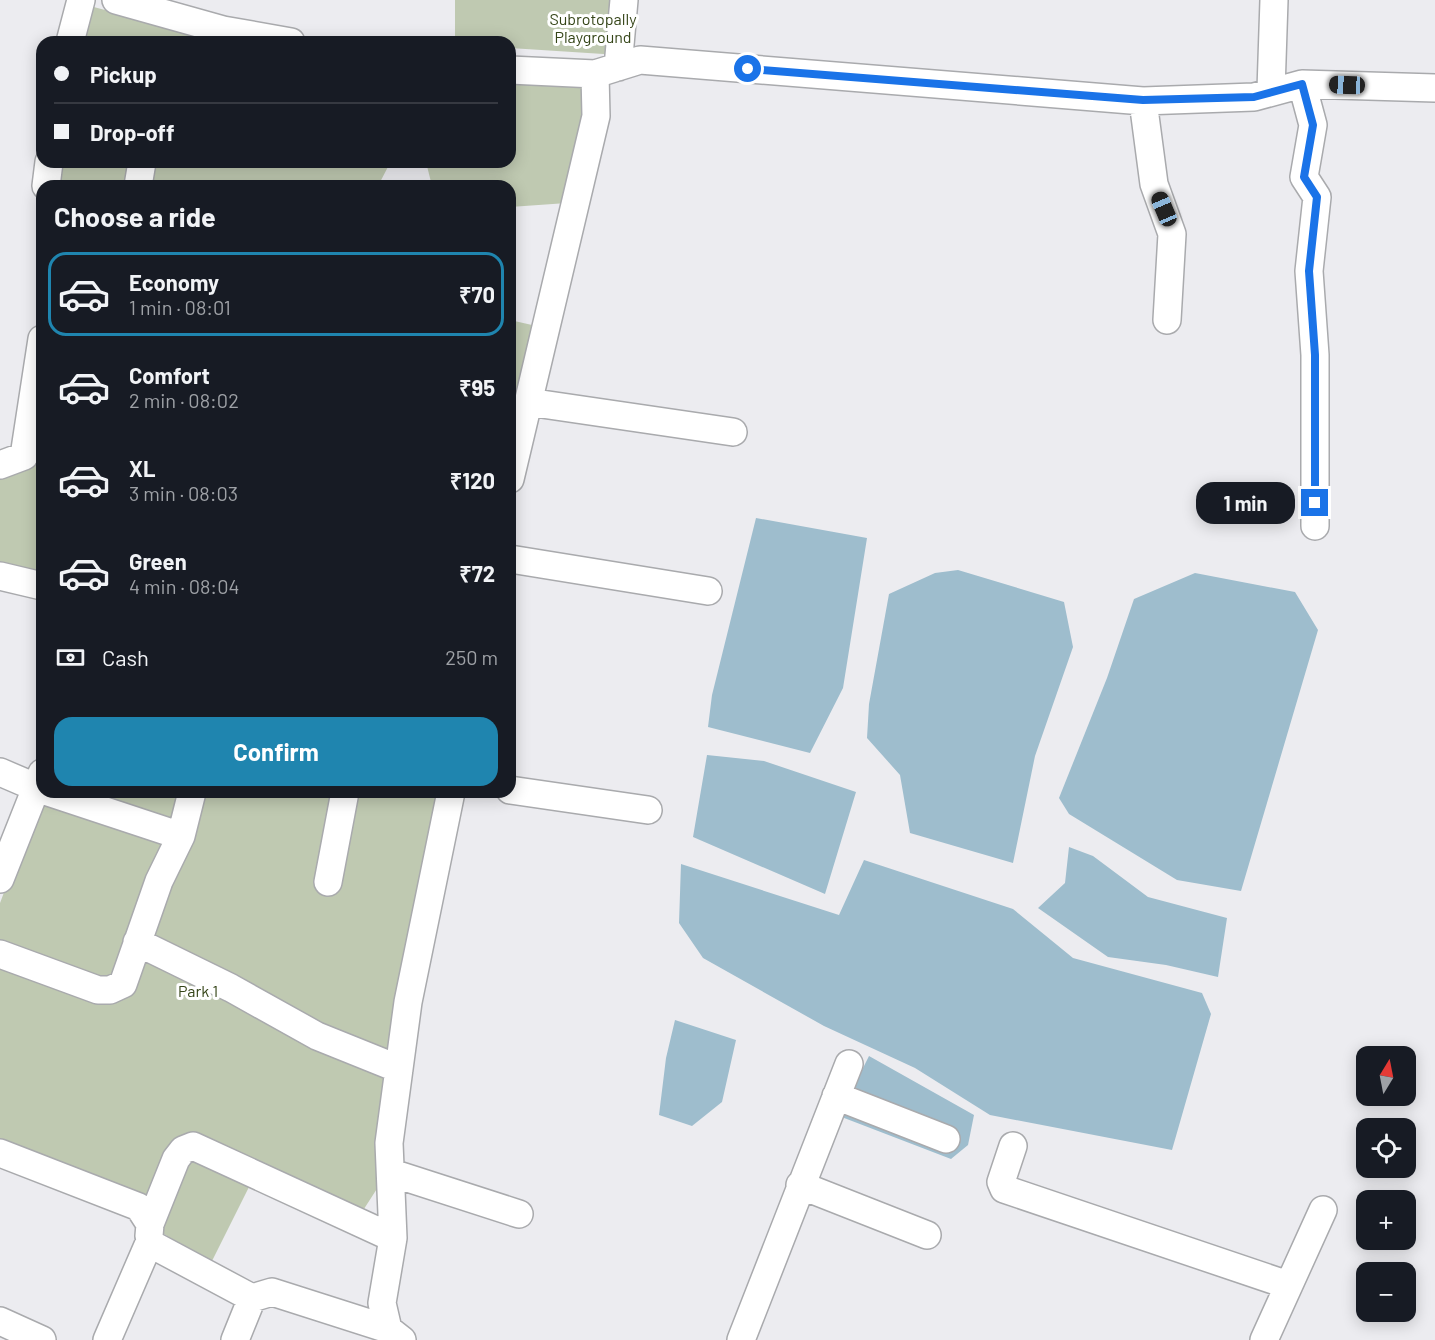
<!DOCTYPE html>
<html lang="en">
<head>
<meta charset="utf-8">
<style>
	body { margin:0; font-family:Barlow,sans-serif; background:#242831; color:#f1f3f6; height:100vh; display:flex; flex-direction:column; font-size:22px; white-space:nowrap }
	* { box-sizing:border-box; margin:0 }
	p { font-size:20px; color:#9ea1a6 }
	.icon { flex:none; width:33px; height:33px; fill:none; stroke:currentColor; stroke-width:2; stroke-linecap:round; stroke-linejoin:round }
	.map { position:relative; flex:1; overflow:hidden }
	.side { position:absolute; left:36px; top:180px; width:480px; height:618px; display:flex; flex-direction:column; background:#171b24; border-radius:18px; box-shadow:0 3px 15px #0003 }
	.side>* { flex:none }
	.guide { position:absolute; left:36px; top:36px; width:480px; height:132px; border-radius:18px; box-shadow:0 3px 15px #0003; display:grid; align-content:center; height:132px; padding:0 18px; background:#171b24 }
	.needle { width:39px; rotate:10deg }
	.fabs { position:absolute; left:1356px; top:1046px; display:grid; gap:12px }
	.fabs a { display:grid; place-items:center; width:60px; height:60px; border-radius:12px; background:#171b24; box-shadow:0 3px 15px #0003; font-size:30px }
	.end { position:absolute; width:27px; height:27px; margin:-14px; border:8px solid #1a73e8; background:#fff; box-shadow:0 0 0 3px #fff }
	.from { border-radius:50% }
	.bubble { position:absolute; height:42px; border-radius:18px; background:#171b24; box-shadow:0 3px 15px #0003; font-size:20px; font-weight:700; line-height:42px; text-align:center }
	.car { position:absolute; width:18px; height:36px; margin:-18px -9px; border-radius:8px; box-shadow:0 0 4px 2px #0007; background:linear-gradient(#222 24%,#8ab4d8 0 40%,#222 0 76%,#8ab4d8 0 86%,#222 0) }
	.guide b { display:flex; align-items:center; gap:21px; height:57px; font-size:22px }
	.guide b+b { border-top:2px solid #363941 }
	.guide i { width:15px; height:15px; background:#f1f3f6 }
	ul { padding:0; list-style:none }
	li { display:flex; align-items:center; gap:18px; height:84px; margin:0 12px 9px; padding:0 6px; border:3px solid transparent; border-radius:18px }
	li div { flex:1 }
	li b { display:block; font-size:22px }
	li em { font-style:normal; font-weight:700 }
	li.current { border-color:#1f85af }
	li>.icon { width:54px; height:54px; stroke-width:1.5 }
	h2 { padding:0 18px; font-size:27px; line-height:72px }
	.pay { display:flex; align-items:center; gap:15px; height:66px; padding:0 18px; font-size:22px }
	.pay p { margin-inline-start:auto }
	.cta { display:flex; gap:12px; margin-top:auto; padding:12px 18px }
	.cta a { flex:1; height:69px; border-radius:18px; background:#1f85af; color:#fff; font-size:24px; font-weight:700; line-height:69px; text-align:center }
	.map>svg:first-child { display:block }
	.green { fill:#bfc9b1 }
	.water { fill:#9ebdcd }
	.lines { fill:none; stroke-linecap:round; stroke-linejoin:round }
	.street-casing { stroke:#a9aaad; stroke-width:30 }
	.street { stroke:#fff; stroke-width:27 }
	.route { stroke:#1a73e8; stroke-width:8 }
	.labels { text-anchor:middle; dominant-baseline:central; stroke-width:6; stroke-linejoin:round; paint-order:stroke }
	.park-label { font-size:16px; fill:#354518; stroke:#fff }
</style>
</head>
<body>
<div class="map">
<svg width="1435" height="1340" viewBox="0 0 1435 1340">
	<rect width="100%" height="100%" fill="#ececf0"/>
	<!-- green -->
	<path class="green" d="M455,0H621L619,55L510,48V42H455Z
		M90,6L221,41L227,42H79Z
		M510,78L585,82L587,119L567,203L510,207V186H432L426,162H510Z
		M61,162H423L390,163L378,186H58Z
		M510,320L532,325L510,422Z
		M42,425V575L0,563V477L7,475L39,446Z
		M42,792H442L382,1181L351,1229L252,1181L211,1263L164,1234L144,1196L0,1140V903Z"/>
	<!-- water -->
	<path class="water" d="M756,518L867,538L843,688L810,753L708,727L712,695Z
		M958,570L1064,602L1073,647L1035,756L1013,863L910,833L900,775L867,738L869,704L889,594L935,573Z
		M1195,573L1295,592L1318,630L1241,891L1177,880L1069,814L1059,798L1107,678L1134,599Z
		M707,755L764,761L856,792L825,894L693,837Z
		M1069,847L1093,856L1148,897L1227,918L1218,977L1166,965L1108,957L1038,908L1065,883Z
		M864,860L1013,909L1073,958L1202,993L1211,1014L1172,1150L990,1115L915,1068L824,1026L703,958L679,923L681,864L839,915Z
		M675,1020L736,1040L722,1102L692,1126L659,1115L666,1058Z
		M869,1056L974,1115L968,1145L951,1159L839,1116Z"/>
	<g class="lines">
		<!-- street casing -->
		<g class="street-casing">
			<path id="street" d="M116,0L223,30L291,42
				M70,42L81,0
				M618,67L624,0
				M510,70L595,74L640,60L1143,101L1254,97L1302,84L1435,88
				M1302,84L1313,125L1304,177L1317,197L1309,271L1315,355V526
				M1271,90L1274,0
				M1143,101L1154,184L1172,234L1167,320
				M46,186L49,162
				M138,186L142,162
				M528,402L733,432
				M0,465L24,456L42,339
				M510,479L596,116L595,74
				M510,559L708,591
				M0,576L42,586
				M0,772L42,790
				M510,790L648,810
				M48,792L181,836
				M0,879L42,773
				M328,882L345,792
				M137,942L231,988L317,1036L399,1069
				M0,954L98,990H110L123,984L159,881L181,836L192,792
				M836,1096L946,1139
				M1013,1146L1001,1182L1004,1189L1288,1285
				M0,1153L139,1207L150,1224L149,1236
				M392,1173L519,1214
				M800,1185L927,1235
				M150,1224L176,1159L183,1150L193,1146L393,1238
				M0,1321L42,1340
				M107,1340L149,1243L252,1298L272,1292L388,1329
				M235,1340L252,1298
				M402,1340L388,1329L382,1303L393,1238L389,1143L408,1002L451,792
				M741,1340L849,1064
				M1264,1340L1323,1210"/>
		</g>
		<!-- street -->
		<use href="#street" class="street"/>
	</g>
	<g class="lines">
		<!-- route -->
		<path class="route" d="M748,69L1143,100L1254,97L1302,84L1313,125L1304,177L1317,197L1309,271L1315,355V503"/>
	</g>
	<g class="labels">
		<!-- park labels -->
		<g class="park-label">
			<text x="593" y="18">Subrotopally<tspan x="593" dy="18">Playground</tspan></text>
			<text x="198" y="990">Park 1</text>
		</g>
	</g>
</svg>
<div class="fabs">
<a><svg class="needle" viewBox="-14 -14 28 28"><path d="M0-13l5 13h-10z" fill="#e53935"/><path d="M0 13l5-13h-10z" fill="#9ea1a6"/></svg></a>
<a><svg class="icon" aria-label="locate" viewBox="0 0 24 24"><circle cx="12" cy="12" r="6"/><path d="M12 2v4M12 18v4M2 12h4M18 12h4"/></svg></a>
<a>+</a>
<a>−</a>
</div>
<i class="end from" style="left:748px;top:69px"></i>
<i class="end" style="left:1315px;top:503px"></i>
<div class="bubble" style="left:1196px;top:482px;width:99px">1 min</div>
<i class="car" style="left:1347px;top:85px;rotate:272deg"></i>
<i class="car" style="left:1164px;top:209px;rotate:337deg"></i>
<div class="guide">
<b><i class="from"></i>Pickup</b>
<b><i></i>Drop-off</b>
</div>
<section class="side">
<h2>Choose a ride</h2>
<ul>
<li class="current"><svg class="icon" aria-label="car" viewBox="0 0 24 24"><path d="M5 17H2v-5l4-1 3-4h7l3 4 3 1v5h-3M9 17h6M6 11h13"/><circle cx="7" cy="17" r="2"/><circle cx="17" cy="17" r="2"/></svg><div><b>Economy</b><p>1 min · 08:01</p></div><em>₹70</em></li>
<li><svg class="icon" aria-label="car" viewBox="0 0 24 24"><path d="M5 17H2v-5l4-1 3-4h7l3 4 3 1v5h-3M9 17h6M6 11h13"/><circle cx="7" cy="17" r="2"/><circle cx="17" cy="17" r="2"/></svg><div><b>Comfort</b><p>2 min · 08:02</p></div><em>₹95</em></li>
<li><svg class="icon" aria-label="car" viewBox="0 0 24 24"><path d="M5 17H2v-5l4-1 3-4h7l3 4 3 1v5h-3M9 17h6M6 11h13"/><circle cx="7" cy="17" r="2"/><circle cx="17" cy="17" r="2"/></svg><div><b>XL</b><p>3 min · 08:03</p></div><em>₹120</em></li>
<li><svg class="icon" aria-label="car" viewBox="0 0 24 24"><path d="M5 17H2v-5l4-1 3-4h7l3 4 3 1v5h-3M9 17h6M6 11h13"/><circle cx="7" cy="17" r="2"/><circle cx="17" cy="17" r="2"/></svg><div><b>Green</b><p>4 min · 08:04</p></div><em>₹72</em></li>
</ul>
<div class="pay"><svg class="icon" aria-label="cash" viewBox="0 0 24 24"><path d="M3 7h18v10H3z"/><circle cx="12" cy="12" r="2"/></svg>Cash<p>250 m</p></div>
<div class="cta"><a>Confirm</a></div>
</section>
</div>
</body>
</html>
